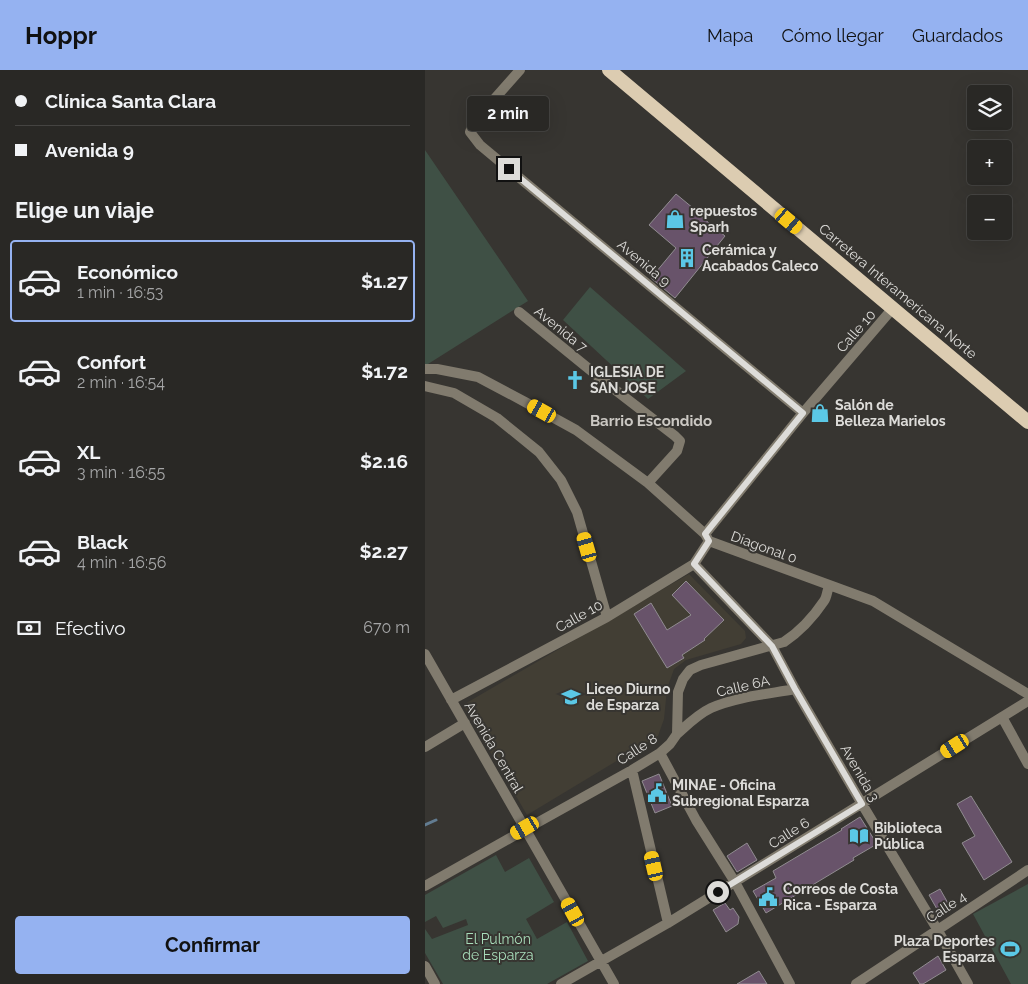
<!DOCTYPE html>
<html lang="es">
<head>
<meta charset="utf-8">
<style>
	body { margin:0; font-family:Raleway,sans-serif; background:#353432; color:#f1f3f6; height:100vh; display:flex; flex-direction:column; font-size:19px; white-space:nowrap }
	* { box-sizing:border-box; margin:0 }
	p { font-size:16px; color:#a5a6a7 }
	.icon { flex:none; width:28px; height:28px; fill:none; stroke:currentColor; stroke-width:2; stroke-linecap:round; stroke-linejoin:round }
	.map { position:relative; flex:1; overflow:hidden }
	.drawer { display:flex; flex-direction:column; background:#292825; width:425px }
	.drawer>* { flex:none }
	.guide { display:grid; align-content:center; height:110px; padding:0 15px; background:#292825 }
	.buttons { position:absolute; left:542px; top:15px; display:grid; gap:10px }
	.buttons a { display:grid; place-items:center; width:45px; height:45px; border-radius:5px; background:#292825; box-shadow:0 5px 20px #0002,0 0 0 1px #454442; font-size:25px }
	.end { position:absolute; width:22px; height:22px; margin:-11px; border:6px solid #dddcd9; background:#111; box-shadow:0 0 0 2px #111 }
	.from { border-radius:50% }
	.bubble { position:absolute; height:35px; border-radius:5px; background:#292825; box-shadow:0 5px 20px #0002,0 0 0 1px #454442; font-size:16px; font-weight:700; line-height:35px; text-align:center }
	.car { position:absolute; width:15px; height:30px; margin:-15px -8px; border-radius:6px; box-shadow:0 0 4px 1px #0007; background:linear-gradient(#f5c518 24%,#345 0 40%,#f5c518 0 76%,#345 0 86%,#f5c518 0) }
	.guide b { display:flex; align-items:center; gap:18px; height:48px; font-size:19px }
	.guide b+b { border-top:1px solid #454442 }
	.guide i { width:12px; height:12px; background:#f1f3f6 }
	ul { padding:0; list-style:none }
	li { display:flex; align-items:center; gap:15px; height:82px; margin:0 10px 8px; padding:0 5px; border:2px solid transparent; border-radius:5px }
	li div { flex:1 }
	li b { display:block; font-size:19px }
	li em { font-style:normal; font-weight:700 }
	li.on { border-color:#95b2f1 }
	li>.icon { width:45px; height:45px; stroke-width:1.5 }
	h2 { padding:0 15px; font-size:22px; line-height:60px }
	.pay { display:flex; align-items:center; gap:12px; height:55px; padding:0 15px; font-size:19px }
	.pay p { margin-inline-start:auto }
	.button { display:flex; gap:10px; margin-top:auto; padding:10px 15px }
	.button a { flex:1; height:58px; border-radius:5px; background:#95b2f1; color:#111; font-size:20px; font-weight:700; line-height:58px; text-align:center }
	header { display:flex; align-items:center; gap:30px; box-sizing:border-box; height:70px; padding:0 25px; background:#95b2f1; color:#111 }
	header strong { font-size:24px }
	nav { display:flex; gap:28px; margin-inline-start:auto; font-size:18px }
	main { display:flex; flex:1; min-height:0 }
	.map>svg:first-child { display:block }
	.built { fill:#423e34 }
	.green { fill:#3f5045 }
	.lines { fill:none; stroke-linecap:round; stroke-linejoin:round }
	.stream { stroke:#627c91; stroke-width:3 }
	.building { fill:#68536a; stroke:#908c90 }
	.minor { stroke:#817b6e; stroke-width:10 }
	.trunk { stroke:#dcccb1; stroke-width:14 }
	.route { stroke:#dddcd9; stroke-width:6 }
	.labels { text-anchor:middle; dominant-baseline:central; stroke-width:4; stroke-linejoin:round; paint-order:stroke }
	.poi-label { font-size:14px; font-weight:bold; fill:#dddcd9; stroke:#373531; text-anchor:start }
	.street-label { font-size:14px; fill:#dddcd9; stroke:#373531 }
	.park-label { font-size:14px; fill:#a7dcb9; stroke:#373531 }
	.neighbourhood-label { font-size:15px; font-weight:bold; fill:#cbc8c3; stroke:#373531 }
</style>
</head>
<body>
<header>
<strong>Hoppr</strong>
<nav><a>Mapa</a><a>Cómo llegar</a><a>Guardados</a></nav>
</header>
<main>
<section class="drawer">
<div class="guide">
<b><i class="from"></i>Clínica Santa Clara</b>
<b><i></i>Avenida 9</b>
</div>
<h2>Elige un viaje</h2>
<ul>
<li class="on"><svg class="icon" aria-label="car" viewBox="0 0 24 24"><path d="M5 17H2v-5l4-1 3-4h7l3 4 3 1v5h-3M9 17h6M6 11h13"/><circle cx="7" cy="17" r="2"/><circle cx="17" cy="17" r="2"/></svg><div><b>Económico</b><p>1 min · 16:53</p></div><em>$1.27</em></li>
<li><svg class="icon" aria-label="car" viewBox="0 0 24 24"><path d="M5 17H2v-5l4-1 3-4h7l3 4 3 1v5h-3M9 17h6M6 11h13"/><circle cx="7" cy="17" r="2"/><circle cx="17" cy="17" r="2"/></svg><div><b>Confort</b><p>2 min · 16:54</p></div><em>$1.72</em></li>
<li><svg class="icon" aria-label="car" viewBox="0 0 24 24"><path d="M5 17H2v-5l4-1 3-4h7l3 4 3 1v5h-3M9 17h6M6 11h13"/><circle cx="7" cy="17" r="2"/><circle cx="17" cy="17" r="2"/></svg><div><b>XL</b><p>3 min · 16:55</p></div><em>$2.16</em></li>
<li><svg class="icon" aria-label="car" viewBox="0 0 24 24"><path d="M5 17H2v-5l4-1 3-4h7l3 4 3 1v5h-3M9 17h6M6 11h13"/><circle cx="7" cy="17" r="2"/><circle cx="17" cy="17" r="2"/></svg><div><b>Black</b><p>4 min · 16:56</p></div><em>$2.27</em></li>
</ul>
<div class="pay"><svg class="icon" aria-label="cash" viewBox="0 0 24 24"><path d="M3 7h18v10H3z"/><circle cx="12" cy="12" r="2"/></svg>Efectivo<p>670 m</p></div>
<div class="button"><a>Confirmar</a></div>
</section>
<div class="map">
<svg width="603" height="914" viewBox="0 0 603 914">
	<rect width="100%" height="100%" fill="#373531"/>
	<!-- built -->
	<path class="built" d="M264,504L320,561L321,568L316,574L261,590L249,599L242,619L239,649L233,666L102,745L38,635L165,561Z"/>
	<!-- green -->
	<path class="green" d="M0,80L103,231L3,294H0Z
		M165,217L261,301L223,329L138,250Z
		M71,785L80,802L104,788L129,832L101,849L112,869L142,852L163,891L122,914H18L0,883V859L7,869L43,855L41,849L18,858L11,846L0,852V825Z
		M603,814V914H586L548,844Z"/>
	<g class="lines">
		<!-- stream -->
		<path class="stream" d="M0,755L11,750"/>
	</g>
	<!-- building -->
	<path class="building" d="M251,124L274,143L273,144L300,166L250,228L226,208L251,178L224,155Z
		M261,511L299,550L279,569L280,570L257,585L259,588L242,598L209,544L226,533L242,560L266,545L247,525Z
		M234,704L247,736L230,743L217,711Z
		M546,726L587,792L559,810L537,773L550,766L532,734Z
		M435,747L452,774L428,788L429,790L341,843L328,821L351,808L348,801L417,760L416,759Z
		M322,773L332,790L312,802L302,786Z
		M515,819L524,835L513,841L504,825Z
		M300,833L305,840L308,838L314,847L313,854L301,862L288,840Z
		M513,886L521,900L498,914H495L488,903Z
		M334,901L342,914H312Z"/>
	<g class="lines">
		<!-- minor -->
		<path class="minor" d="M95,0L48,53L45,62L55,75L378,343
			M94,242L180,312L250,366L255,371L252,381L223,413
			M0,299H12L53,307L100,332L151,360L223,413L280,464L284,471L448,531L603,624
			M0,316L29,323L72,348L114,382L136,410L152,442L182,547
			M280,464L378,343L468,238
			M269,494L347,576L370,619L437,734L512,859L543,914
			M0,584L189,914
			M26,630L182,547L269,494L284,471
			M577,647L603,694
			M252,664C262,655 273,644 286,638C311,627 343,624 370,619
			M0,677L40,653
			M235,683L271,750L310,812L365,914
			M207,700L243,853
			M0,816L101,759L207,700L235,683L245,674L252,664L253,622L258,609L265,600L276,595L359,572C374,562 389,546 399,531C402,527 402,521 404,516
			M0,896L10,914
			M136,914L243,853L603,631
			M431,914L603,800"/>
		<!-- trunk -->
		<path class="trunk" d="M184,0L603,352"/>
	</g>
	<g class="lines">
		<!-- route -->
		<path class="route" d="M84,99L378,343L280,464L284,471L269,494L347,576L370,619L437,734L293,822"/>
	</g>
	<!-- icons -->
	<defs>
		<g id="shop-bare" transform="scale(1.5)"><path d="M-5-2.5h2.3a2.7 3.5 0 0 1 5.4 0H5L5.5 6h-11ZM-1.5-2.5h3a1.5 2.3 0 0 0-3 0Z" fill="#5bc8e6" stroke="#373531" stroke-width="2.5" paint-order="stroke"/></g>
		<g id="building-bare" transform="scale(1.5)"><path d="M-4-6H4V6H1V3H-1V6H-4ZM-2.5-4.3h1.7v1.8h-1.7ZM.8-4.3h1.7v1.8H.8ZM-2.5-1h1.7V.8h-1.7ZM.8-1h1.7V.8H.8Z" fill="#5bc8e6" stroke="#373531" stroke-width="2.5" paint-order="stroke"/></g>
		<g id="church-bare" transform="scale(1.5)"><path d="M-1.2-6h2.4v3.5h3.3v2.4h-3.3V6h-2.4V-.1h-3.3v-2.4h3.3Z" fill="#5bc8e6" stroke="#373531" stroke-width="2.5" paint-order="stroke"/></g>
		<g id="school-bare" transform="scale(1.5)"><path d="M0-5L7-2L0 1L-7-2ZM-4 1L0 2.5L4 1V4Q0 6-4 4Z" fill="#5bc8e6" stroke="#373531" stroke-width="2.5" paint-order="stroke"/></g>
		<g id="civic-bare" transform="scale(1.5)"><path d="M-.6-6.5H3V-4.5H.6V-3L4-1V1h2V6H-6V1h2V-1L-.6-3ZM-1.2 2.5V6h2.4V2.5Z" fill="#5bc8e6" stroke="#373531" stroke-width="2.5" paint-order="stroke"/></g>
		<g id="library-bare" transform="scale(1.5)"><path d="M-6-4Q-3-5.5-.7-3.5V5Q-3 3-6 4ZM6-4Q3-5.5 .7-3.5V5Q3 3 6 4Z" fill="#5bc8e6" stroke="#373531" stroke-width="2.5" paint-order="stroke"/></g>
		<g id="stadium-bare" transform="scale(1.5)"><path d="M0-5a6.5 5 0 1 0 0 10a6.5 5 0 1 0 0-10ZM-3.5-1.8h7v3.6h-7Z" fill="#5bc8e6" stroke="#373531" stroke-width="2.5" paint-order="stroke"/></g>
	</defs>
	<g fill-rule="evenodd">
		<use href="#shop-bare" x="250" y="149"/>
		<use href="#building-bare" x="262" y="188"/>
		<use href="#church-bare" x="150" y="310"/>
		<use href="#shop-bare" x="395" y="343"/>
		<use href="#school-bare" x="146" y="627"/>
		<use href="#civic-bare" x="232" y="723"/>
		<use href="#library-bare" x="434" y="766"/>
		<use href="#civic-bare" x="343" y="827"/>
		<use href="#stadium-bare" x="585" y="879"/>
	</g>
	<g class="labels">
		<!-- poi labels -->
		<g class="poi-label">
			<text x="265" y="141">repuestos<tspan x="265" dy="16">Sparh</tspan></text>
			<text x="277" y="180">Cerámica y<tspan x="277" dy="16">Acabados Caleco</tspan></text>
			<text x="165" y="302">IGLESIA DE<tspan x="165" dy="16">SAN JOSE</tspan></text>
			<text x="410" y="335">Salón de<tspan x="410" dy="16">Belleza Marielos</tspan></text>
			<text x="161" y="619">Liceo Diurno<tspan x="161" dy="16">de Esparza</tspan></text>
			<text x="247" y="715">MINAE - Oficina<tspan x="247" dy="16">Subregional Esparza</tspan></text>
			<text x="449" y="758">Biblioteca<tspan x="449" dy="16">Pública</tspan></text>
			<text x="358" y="819">Correos de Costa<tspan x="358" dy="16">Rica - Esparza</tspan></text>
			<text x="570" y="871" text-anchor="end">Plaza Deportes<tspan x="570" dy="16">Esparza</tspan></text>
		</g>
		<!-- street labels -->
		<g class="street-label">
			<text transform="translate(219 193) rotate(40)">Avenida 9</text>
			<text transform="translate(473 221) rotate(40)">Carretera Interamericana Norte</text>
			<text transform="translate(136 259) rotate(39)">Avenida 7</text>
			<text transform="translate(431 261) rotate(-49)">Calle 10</text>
			<text transform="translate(339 477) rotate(20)">Diagonal 0</text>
			<text transform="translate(154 546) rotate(-29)">Calle 10</text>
			<text transform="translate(318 616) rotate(-13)">Calle 6A</text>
			<text transform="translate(69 677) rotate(60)">Avenida Central</text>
			<text transform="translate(212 679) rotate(-33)">Calle 8</text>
			<text transform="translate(435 703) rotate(60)">Avenida 3</text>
			<text transform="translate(364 763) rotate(-32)">Calle 6</text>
			<text transform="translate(521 837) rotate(-33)">Calle 4</text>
		</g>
		<!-- park labels -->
		<g class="park-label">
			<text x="73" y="869">El Pulmón<tspan x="73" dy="16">de Esparza</tspan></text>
		</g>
		<!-- neighbourhood labels -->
		<g class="neighbourhood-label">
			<text x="226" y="351">Barrio Escondido</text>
		</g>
	</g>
</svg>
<div class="buttons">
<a><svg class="icon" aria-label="layers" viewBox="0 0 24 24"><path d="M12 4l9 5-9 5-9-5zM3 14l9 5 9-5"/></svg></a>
<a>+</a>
<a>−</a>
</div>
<i class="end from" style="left:293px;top:822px"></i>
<i class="end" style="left:84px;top:99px"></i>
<div class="bubble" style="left:42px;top:26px;width:82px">2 min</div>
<i class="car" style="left:364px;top:151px;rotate:130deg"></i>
<i class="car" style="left:117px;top:341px;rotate:299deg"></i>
<i class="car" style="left:162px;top:477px;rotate:344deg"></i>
<i class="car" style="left:530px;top:676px;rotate:238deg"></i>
<i class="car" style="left:100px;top:758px;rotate:240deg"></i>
<i class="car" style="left:229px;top:796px;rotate:347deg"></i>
<i class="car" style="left:148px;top:842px;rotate:331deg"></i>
</div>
</main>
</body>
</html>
